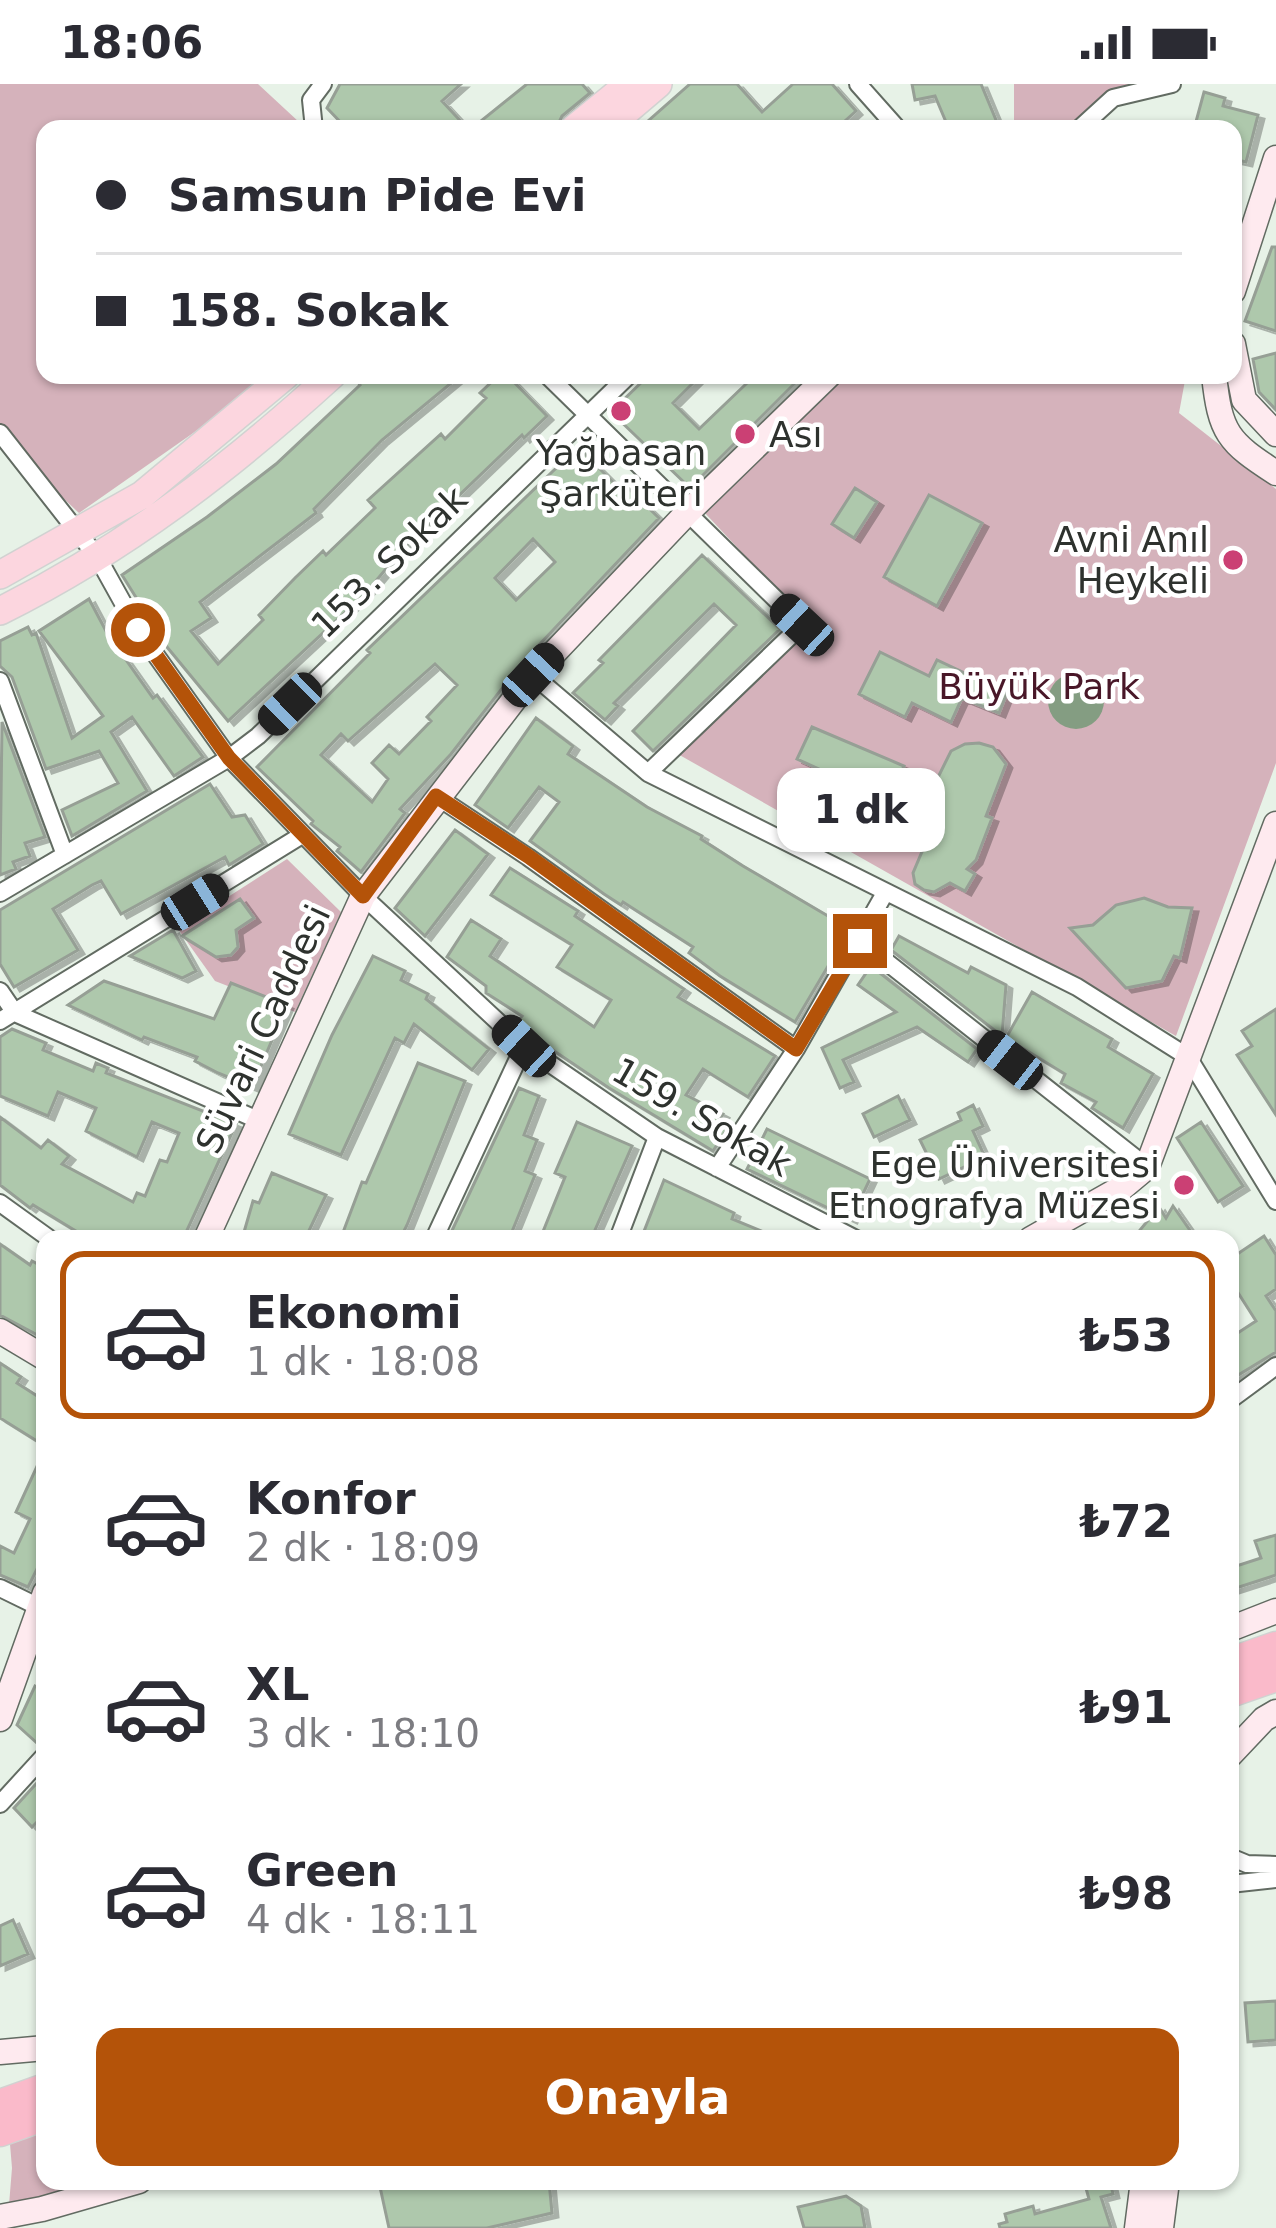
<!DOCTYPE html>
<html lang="tr">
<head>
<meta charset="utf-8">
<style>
	body { margin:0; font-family:"DejaVu Sans",sans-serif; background:#f2f2f3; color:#2b2b33; height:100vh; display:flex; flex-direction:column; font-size:45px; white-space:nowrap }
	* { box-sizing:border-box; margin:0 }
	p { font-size:39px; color:#7c7c81 }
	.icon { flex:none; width:66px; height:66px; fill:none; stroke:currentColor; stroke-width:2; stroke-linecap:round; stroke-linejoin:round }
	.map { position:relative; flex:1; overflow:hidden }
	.sheet { position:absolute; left:36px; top:1146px; width:1203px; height:960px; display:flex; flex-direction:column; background:#fff; border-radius:24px; box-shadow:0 3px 9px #0004 }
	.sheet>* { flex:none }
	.hud { position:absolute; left:36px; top:36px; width:1206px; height:264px; border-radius:24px; box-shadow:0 3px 9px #0004; display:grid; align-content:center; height:264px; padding:0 60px; background:#fff }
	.end { position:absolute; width:54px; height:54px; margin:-27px; border:15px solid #b45309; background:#fff; box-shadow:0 0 0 6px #fff }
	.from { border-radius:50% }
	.bubble { position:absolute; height:84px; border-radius:24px; background:#fff; box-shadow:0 3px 9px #0004; font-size:39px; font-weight:800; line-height:84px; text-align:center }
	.car { position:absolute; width:36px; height:72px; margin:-36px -18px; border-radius:15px; box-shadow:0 0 9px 3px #0007; background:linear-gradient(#222 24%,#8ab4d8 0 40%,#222 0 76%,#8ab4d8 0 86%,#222 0) }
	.hud b { display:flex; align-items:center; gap:42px; height:114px; font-size:45px }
	.hud b+b { border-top:3px solid #e1e1e2 }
	.hud i { width:30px; height:30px; background:#2b2b33 }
	ul { padding:21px 0 0; list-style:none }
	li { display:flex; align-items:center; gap:36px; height:168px; margin:0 24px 18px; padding:0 36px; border:6px solid transparent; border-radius:24px }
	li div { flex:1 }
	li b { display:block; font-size:45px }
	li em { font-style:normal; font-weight:800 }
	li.selected { border-color:#b45309 }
	li>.icon { width:108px; height:108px; stroke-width:1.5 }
	.primary-button { display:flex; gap:24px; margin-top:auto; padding:24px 60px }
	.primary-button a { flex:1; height:138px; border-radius:24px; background:#b45309; color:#fff; font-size:48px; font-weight:800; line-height:138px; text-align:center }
	.status { display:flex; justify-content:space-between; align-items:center; height:84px; padding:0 60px; background:#fff; direction:ltr }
	.status svg { height:33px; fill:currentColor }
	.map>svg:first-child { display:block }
	.green { fill:#d5b2bb }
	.water { fill:#849d82 }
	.building { fill:#aec8ac; stroke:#969f95; stroke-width:3; fill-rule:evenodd; filter:url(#shadow) }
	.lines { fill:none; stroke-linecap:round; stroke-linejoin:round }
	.street-casing { stroke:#626b62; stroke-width:20 }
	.secondary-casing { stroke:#626b62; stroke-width:27 }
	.primary-casing { stroke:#d1d2d1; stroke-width:30 }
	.highway-casing { stroke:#d1d2d1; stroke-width:33 }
	.street { stroke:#fff; stroke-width:16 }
	.secondary { stroke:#feeaef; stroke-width:24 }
	.primary { stroke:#fcd6df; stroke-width:27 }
	.highway { stroke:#fabaca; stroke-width:30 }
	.route { stroke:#b45309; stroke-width:15 }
	.poi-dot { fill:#cb4074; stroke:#fff; stroke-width:4.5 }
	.labels { text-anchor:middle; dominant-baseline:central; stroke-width:9; stroke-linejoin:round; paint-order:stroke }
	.poi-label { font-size:36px; fill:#2e322e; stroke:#fff; text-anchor:end }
	.street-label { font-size:36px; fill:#2e322e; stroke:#fff }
	.park-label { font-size:36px; fill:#491728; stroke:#fff }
</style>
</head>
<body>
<div class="status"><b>18:06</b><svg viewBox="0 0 49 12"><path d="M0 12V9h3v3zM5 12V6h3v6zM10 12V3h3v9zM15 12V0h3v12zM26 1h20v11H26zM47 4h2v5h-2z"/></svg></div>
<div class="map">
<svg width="1276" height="2144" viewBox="0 0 1276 2144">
	<defs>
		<filter id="shadow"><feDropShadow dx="6" dy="4" stdDeviation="0" flood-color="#0004"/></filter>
	</defs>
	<rect width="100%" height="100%" fill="#e7f2e7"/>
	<!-- green -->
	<path class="green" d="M0,0H258L299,38L298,45H45V291H276L79,429L11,365L0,350Z
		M1014,0H1143L1109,10L1071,45H1014Z
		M841,291H1186L1179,329L1276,405V679L1176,952L676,669L810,541L704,428Z
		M287,775L341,828L295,928L215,897L178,845Z
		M45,2048V2097H103L9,2121L12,2084L10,2060Z"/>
	<!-- water -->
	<path class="water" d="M1048 617a28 28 0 1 1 56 0a28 28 0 1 1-56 0Z"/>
	<!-- building -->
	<path class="building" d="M340,0H461L442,17L468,45H347L327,24Z
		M527,0H582L590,9L562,32L556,45H471Z
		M690,0H737L762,28L793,0H832L856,27L836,45H639Z
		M912,0H981L996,36L976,45H949L935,12L915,16Z
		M1204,8L1225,14L1223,22L1258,31L1246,78L1233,75V45H1194Z
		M1272,163H1276V247L1245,237Z
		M1276,269V326L1259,308L1253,275Z
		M365,291H461L382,356L314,425L316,429L200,518L211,534L191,547L218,580L263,536L259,531L295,494L323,467L326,471L375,424L368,416L441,350L445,355L486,314L480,309L499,291H507L547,332L524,354L522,351L400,468L365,510L228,637L167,563L122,491L207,433L276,380L360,301L358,298Z
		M649,291H701L673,319L699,345L746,300L738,291H803L690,404L611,328Z
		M578,363L623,408L627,403L659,434L521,580L451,670L400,725L405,729L361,788L337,767L340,763L311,740L313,737L257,683L370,569L367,566ZM533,455L555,478L516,516L495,494ZM435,580L457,601L427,633L431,637L399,670L389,661L372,679L388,695L372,718L321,671L341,650L348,657Z
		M855,404L877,418L854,454L832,440Z
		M929,411L982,439L937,522L884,493Z
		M702,471L780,545L653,667L633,647L736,541L714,520L614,619L618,622L605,636L573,609L603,579L599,576Z
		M89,515L107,549L153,614L157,611L203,673L174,692L132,633L111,648L147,707L72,752L62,726L118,699L99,667L46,685L12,593L0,582V557L28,543L32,551L36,549L72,654L103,632L39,547Z
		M880,568L929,592L937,576L1007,609L999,629L962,614L951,638L912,619L905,633L859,610Z
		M536,634L573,662L568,670L647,723L702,752L701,755L743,782L850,845L795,938L720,892L689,869L693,863L623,818L621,821L604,810L530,757L559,718L539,703L508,744L475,721Z
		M2,638L45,753L25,759L30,772L13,778L16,785L0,791Z
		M812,643L904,682L882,731L844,714L850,699L797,675Z
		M979,659L993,663L1006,680L986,732L992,734L976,776L967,785L975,790L965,807L950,799L934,808L924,806L915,800L913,789L932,744L916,738L951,667L965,660Z
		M210,700L232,733L245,731L263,760L229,781L225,773L121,830L101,797L92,801L53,825L78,866L14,903L0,880V826Z
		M455,746L488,770L425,852L395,824Z
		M510,784L578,827L575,832L684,905L678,913L775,972L748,1013L703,985L686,1011L723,1030L720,1035L730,1041L713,1067L609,1004L532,952L517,938L522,932L486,909V902L447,873L471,836L501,855L490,872L594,943L611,916L557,883L572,861L491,811Z
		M1144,814L1168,823L1192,824L1180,874L1174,872L1162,897L1126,904L1070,844L1093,841L1116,821Z
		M240,815L254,834L236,846L238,863L231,871L216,873L182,852Z
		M173,846L196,887L182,894L130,872Z
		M899,852L968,889L971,883L1006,901L1002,952L891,866Z
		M373,872L405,887L401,896L428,910L426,915L489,965L472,986L414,940L404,959L395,954L341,1071L289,1050L332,951Z
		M871,882L977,965L968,978L917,943L843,976L854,998L840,1004L822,964L896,928L858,901Z
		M104,897L214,935L231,899L287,921L252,1003L218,989L195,977L197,973L144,953L142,956L68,921Z
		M1032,908L1112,955L1108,963L1153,990L1123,1044L1092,1024L1096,1018L1061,999L1065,990L1006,954Z
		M1276,925V1031L1237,971L1252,962L1242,947Z
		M12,945L46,959L43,966L93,987L96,979L108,984L106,989L236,1040L183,1155H89L33,1121L30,1124L0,1101V1033L41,1064L48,1056L69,1072L62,1080L133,1118L137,1109L145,1112L160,1076L167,1078L179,1049L152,1038L137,1073L86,1047L96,1024L58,1008L48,1032L0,1012V953Z
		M418,979L465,997L407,1141L400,1155H353L342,1151L362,1098L366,1099Z
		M519,1004L539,1012L524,1051L537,1056L525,1087L535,1091L509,1155H448Z
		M898,1012L910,1036L874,1053L863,1030Z
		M973,1021L983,1042L973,1047L985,1073L939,1095L920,1056L961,1036L958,1029Z
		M577,1038L632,1062L591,1155H540L565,1093L555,1089Z
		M1201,1038L1243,1102L1218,1118L1177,1054Z
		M767,1045L870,1095L851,1135L747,1085Z
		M272,1089L326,1111L305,1155H242L253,1117L259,1119Z
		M664,1096L734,1129L732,1135L781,1155H641Z
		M1173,1122L1196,1155H1143L1140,1146L1159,1123L1166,1134Z
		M1264,1152L1276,1171V1205L1266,1212L1276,1227V1268L1230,1296V1254L1256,1237L1230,1196V1175Z
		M0,1160L30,1181L32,1177L45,1184V1255L0,1231Z
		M0,1279L21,1293L17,1299L45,1317V1362L0,1334Z
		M45,1365V1469L28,1503L0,1491V1462L14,1469L30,1435L16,1428Z
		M1276,1451V1491L1230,1506V1484L1261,1474L1255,1457Z
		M35,1602L45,1607V1659L38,1660L17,1641Z
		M45,1690V1730L32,1743L14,1724Z
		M13,1836L28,1870L0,1882V1842Z
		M1276,1917V1956L1248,1958L1245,1919Z
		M406,2097H549L552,2129L487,2144H389L380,2103Z
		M1084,2097H1110L1113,2110L1101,2113L1111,2144H1000L999,2140L1007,2138L1005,2130L1033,2122L1035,2130L1089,2115Z
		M846,2112L861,2122L865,2144H804L798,2123Z"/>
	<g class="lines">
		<!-- street casing -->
		<g class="street-casing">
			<path id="street" d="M858,0L898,45
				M314,45L311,16L323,0
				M1079,45L1113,14L1172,0
				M547,291L802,541L648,689
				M0,349L98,474L138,546L229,674L363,812L524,962L657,1053L856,1155
				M533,591L648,689L1077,903L1188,973L1276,1117
				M0,597L65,771
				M436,712L528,773L796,965
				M0,809L229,674L258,652L629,291
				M860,857L1147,1083
				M0,907L15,929L260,1037
				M0,937L302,751
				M717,1084L796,965L885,809
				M0,1119L50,1155
				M434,1155L524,962
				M618,1155L657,1053
				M1230,1316L1276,1282
				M0,1504L39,1523
				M0,1720L45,1671
				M1230,1773L1247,1780L1276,1781
				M1230,1800L1276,1795"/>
		</g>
		<!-- secondary casing -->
		<g class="secondary-casing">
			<path id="secondary" d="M1233,207L1276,74
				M1233,260L1244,316L1276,350
				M1214,291C1220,349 1228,358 1276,389
				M206,1155L363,812L533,591L686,430L829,291
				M1031,1155L1123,1103L1147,1083L1276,740
				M0,1247L45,1274
				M1230,1545L1276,1527
				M0,1635L45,1509
				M1230,1671L1264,1635L1276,1628
				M0,1968L45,1964
				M0,2133L42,2125L139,2097
				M1137,2144L1143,2097
				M1161,2144L1167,2097"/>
		</g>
		<!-- primary casing -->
		<g class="primary-casing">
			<path id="primary" d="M574,45L629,0
				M605,45L658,0
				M0,491L142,411L286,291
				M0,527C125,465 230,384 332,291"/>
		</g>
		<!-- highway casing -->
		<g class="highway-casing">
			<path id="highway" d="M1230,1579L1276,1563
				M1230,1608L1276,1592
				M0,2021L45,2005
				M0,2047L45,2031"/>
		</g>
		<!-- street -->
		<use href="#street" class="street"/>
		<!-- secondary -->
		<use href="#secondary" class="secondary"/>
		<!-- primary -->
		<use href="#primary" class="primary"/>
		<!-- highway -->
		<use href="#highway" class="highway"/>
	</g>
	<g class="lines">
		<!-- route -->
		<path class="route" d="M138,546L229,674L363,812L436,712L528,772L796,965L860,857"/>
	</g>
	<!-- markers -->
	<g class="poi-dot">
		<circle cx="621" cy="327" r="12"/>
		<circle cx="745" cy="350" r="12"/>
		<circle cx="1233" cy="476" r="12"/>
		<circle cx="1184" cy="1101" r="12"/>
	</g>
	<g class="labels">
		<!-- poi labels -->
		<g class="poi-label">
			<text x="769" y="350" text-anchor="start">Ası</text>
			<text x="621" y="368" text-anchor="middle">Yağbasan<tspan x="621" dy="41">Şarküteri</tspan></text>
			<text x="1209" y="455">Avni Anıl<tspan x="1209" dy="41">Heykeli</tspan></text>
			<text x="1160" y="1080">Ege Üniversitesi<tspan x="1160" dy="41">Etnografya Müzesi</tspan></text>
		</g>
		<!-- street labels -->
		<g class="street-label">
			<text transform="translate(389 478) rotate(-44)">153. Sokak</text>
			<text transform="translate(263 945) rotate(-65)">Süvari Caddesi</text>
			<text transform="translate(702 1033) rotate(30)">159. Sokak</text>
		</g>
		<!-- park labels -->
		<g class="park-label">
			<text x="1039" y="602">Büyük Park</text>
		</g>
	</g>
</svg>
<i class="end from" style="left:138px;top:546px"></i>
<i class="end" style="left:860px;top:857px"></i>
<div class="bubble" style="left:777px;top:684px;width:168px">1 dk</div>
<i class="car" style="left:802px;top:541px;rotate:313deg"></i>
<i class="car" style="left:533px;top:591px;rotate:43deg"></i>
<i class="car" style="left:290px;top:620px;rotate:226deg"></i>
<i class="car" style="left:195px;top:818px;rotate:58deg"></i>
<i class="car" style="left:524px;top:962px;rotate:313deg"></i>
<i class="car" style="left:1010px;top:976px;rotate:308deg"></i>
<div class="hud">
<b><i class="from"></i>Samsun Pide Evi</b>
<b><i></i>158. Sokak</b>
</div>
<section class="sheet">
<ul>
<li class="selected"><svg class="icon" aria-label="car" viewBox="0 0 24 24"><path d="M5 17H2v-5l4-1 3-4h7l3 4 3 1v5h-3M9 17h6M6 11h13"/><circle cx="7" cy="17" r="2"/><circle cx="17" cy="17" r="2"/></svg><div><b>Ekonomi</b><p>1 dk · 18:08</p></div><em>₺53</em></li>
<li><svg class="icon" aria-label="car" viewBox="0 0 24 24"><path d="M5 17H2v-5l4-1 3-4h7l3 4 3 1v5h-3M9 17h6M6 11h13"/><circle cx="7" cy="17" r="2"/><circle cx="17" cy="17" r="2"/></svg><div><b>Konfor</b><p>2 dk · 18:09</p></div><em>₺72</em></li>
<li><svg class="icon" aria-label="car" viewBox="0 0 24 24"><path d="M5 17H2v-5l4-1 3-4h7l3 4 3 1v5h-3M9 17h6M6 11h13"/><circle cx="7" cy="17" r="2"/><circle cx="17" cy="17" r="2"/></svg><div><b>XL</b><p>3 dk · 18:10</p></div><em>₺91</em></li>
<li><svg class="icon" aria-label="car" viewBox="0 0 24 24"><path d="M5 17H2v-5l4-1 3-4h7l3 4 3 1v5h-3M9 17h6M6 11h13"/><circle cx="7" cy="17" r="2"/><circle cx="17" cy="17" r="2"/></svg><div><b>Green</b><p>4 dk · 18:11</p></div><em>₺98</em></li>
</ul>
<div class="primary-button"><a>Onayla</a></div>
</section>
</div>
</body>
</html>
